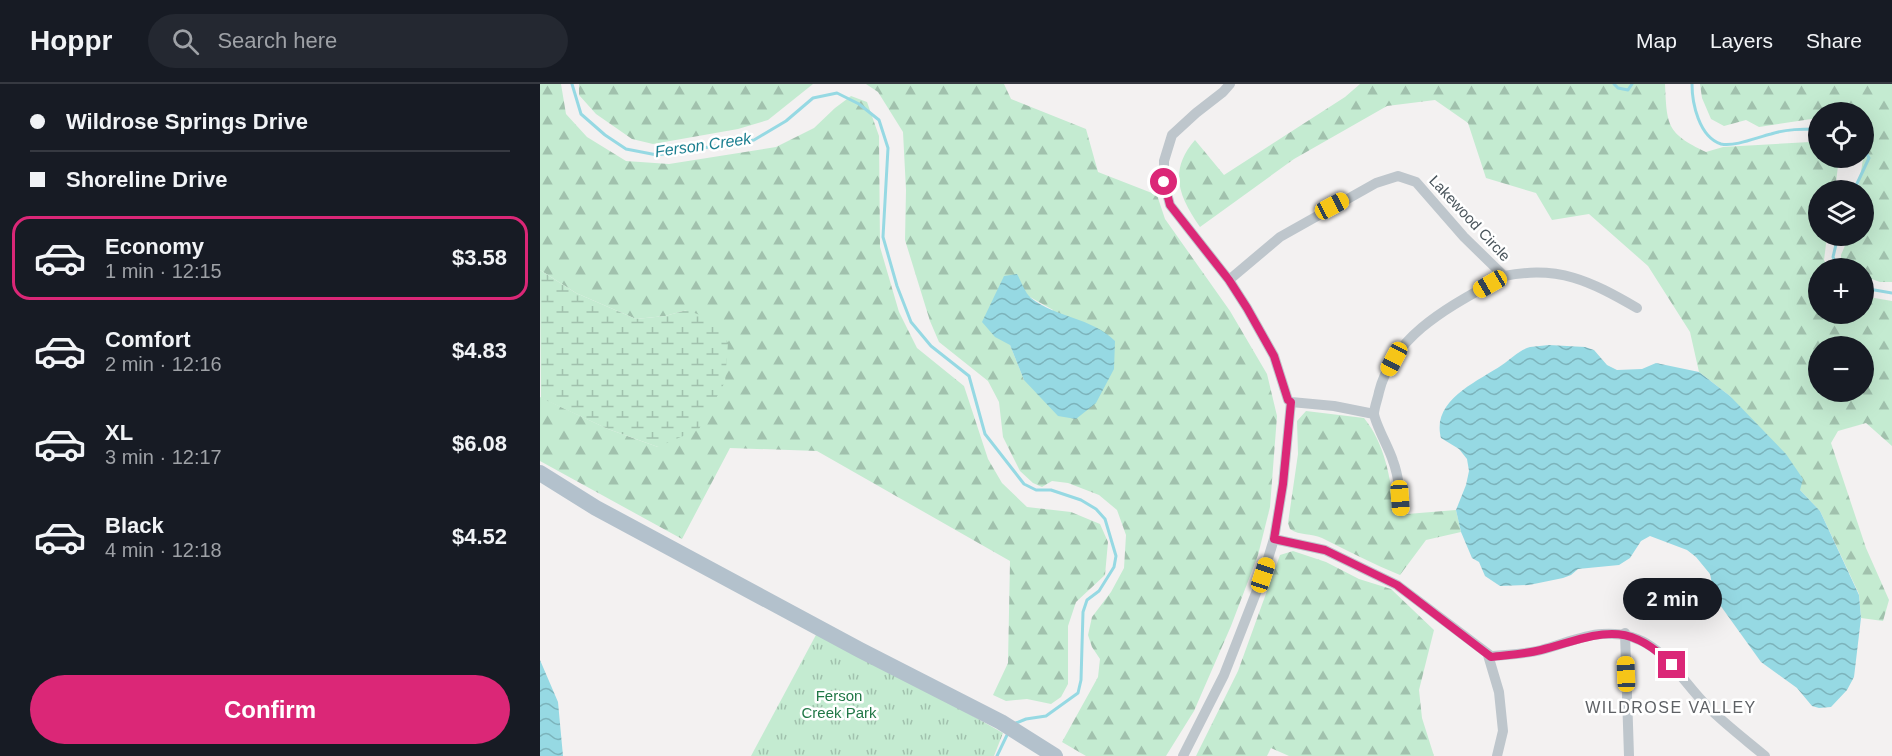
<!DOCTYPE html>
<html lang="en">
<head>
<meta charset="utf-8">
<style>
	body { margin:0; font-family:Arial,sans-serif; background:#242831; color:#f1f3f6; height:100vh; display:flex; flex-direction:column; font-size:22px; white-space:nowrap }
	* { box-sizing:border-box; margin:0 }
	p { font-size:20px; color:#9ea1a6 }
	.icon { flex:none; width:33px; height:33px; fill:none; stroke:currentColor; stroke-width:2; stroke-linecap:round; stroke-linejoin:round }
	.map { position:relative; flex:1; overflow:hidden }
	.drawer { display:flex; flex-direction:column; background:#171b24; width:540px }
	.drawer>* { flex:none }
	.guide { display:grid; align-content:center; height:132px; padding:0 30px; background:#171b24 }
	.buttons { position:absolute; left:1268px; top:18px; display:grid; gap:12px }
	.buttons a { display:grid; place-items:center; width:66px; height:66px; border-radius:50%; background:#171b24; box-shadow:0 6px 24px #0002; font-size:30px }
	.end { position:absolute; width:27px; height:27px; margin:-14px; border:8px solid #db2777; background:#fff; box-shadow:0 0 0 3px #fff }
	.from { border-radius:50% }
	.bubble { position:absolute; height:42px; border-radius:21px; background:#171b24; box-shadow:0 6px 24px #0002; font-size:20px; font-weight:800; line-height:42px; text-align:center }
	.car { position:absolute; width:18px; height:36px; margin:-18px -9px; border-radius:8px; box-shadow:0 0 4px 2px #0007; background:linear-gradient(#f5c518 24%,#345 0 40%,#f5c518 0 76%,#345 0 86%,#f5c518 0) }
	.guide b { display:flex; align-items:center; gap:21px; height:57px; font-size:22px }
	.guide b+b { border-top:2px solid #363941 }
	.guide i { width:15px; height:15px; background:#f1f3f6 }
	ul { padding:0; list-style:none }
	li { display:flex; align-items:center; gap:18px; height:84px; margin:0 12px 9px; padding:0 18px; border:3px solid transparent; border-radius:18px }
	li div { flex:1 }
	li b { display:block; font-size:22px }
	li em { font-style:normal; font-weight:800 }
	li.on { border-color:#db2777 }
	li>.icon { width:54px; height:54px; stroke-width:1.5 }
	.primary-button { display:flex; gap:12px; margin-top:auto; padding:12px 30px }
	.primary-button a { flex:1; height:69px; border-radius:36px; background:#db2777; color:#fff; font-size:24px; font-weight:800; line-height:69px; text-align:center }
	header { display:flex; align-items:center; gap:36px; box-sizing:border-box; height:84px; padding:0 30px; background:#171b24; border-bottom:2px solid #363941 }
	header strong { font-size:28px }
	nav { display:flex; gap:33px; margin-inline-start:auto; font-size:21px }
	.search { width:420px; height:54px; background:#242831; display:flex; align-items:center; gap:15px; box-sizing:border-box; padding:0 21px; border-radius:33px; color:#9ea1a6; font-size:22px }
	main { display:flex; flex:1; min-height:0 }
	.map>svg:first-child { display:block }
	.forest { fill:url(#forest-firs); fill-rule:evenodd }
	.wetland { fill:url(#wetland-marsh) }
	.park { fill:url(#park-tufts) }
	.water { fill:url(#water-waves) }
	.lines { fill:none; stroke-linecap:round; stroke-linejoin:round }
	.stream { stroke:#96d9e3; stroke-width:3 }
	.minor { stroke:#bec6cc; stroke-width:10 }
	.primary { stroke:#b3c1cc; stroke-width:16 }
	.route { stroke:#db2777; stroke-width:8 }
	.labels { text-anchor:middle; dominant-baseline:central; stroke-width:5; stroke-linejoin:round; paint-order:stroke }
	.street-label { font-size:15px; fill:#4a555c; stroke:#fff }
	.park-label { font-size:15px; fill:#217746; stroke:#fff }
	.water-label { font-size:16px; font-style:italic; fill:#1b7f90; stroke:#fff }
	.neighbourhood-label { font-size:16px; letter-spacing:1.5px; fill:#5e6165; stroke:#fff }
</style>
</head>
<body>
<header>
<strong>Hoppr</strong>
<div class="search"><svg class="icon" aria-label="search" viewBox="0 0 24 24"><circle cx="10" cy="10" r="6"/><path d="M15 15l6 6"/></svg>Search here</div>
<nav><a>Map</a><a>Layers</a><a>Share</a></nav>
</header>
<main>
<section class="drawer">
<div class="guide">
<b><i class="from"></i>Wildrose Springs Drive</b>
<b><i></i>Shoreline Drive</b>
</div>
<ul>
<li class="on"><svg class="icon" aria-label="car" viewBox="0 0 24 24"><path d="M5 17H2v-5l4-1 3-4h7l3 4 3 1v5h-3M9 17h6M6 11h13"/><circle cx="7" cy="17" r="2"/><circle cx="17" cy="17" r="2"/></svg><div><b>Economy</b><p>1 min · 12:15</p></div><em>$3.58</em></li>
<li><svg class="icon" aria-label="car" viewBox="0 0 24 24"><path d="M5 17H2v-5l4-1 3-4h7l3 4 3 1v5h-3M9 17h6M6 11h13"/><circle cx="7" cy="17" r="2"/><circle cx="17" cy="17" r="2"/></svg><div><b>Comfort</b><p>2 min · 12:16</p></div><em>$4.83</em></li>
<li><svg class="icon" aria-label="car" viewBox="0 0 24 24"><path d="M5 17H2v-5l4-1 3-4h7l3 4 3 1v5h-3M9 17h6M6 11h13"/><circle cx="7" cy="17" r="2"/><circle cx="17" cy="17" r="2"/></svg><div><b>XL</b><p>3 min · 12:17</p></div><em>$6.08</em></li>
<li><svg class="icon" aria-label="car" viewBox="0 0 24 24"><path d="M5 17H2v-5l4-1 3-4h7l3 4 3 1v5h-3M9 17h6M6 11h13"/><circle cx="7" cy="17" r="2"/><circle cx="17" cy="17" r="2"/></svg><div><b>Black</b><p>4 min · 12:18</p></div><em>$4.52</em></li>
</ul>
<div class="primary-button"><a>Confirm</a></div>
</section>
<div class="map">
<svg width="1352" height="672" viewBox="0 0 1352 672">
	<defs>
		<pattern id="forest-firs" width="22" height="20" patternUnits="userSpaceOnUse" patternTransform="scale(1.5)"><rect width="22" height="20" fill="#c4ebd1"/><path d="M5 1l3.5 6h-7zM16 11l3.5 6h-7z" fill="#a1c1ad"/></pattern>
		<pattern id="wetland-marsh" width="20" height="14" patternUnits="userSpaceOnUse" patternTransform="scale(1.5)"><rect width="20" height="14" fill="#c4ebd1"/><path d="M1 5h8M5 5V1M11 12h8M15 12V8" fill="none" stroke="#a1c1ad"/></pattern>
		<pattern id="park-tufts" width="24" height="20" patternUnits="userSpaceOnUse" patternTransform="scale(1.5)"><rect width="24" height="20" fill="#c4ebd1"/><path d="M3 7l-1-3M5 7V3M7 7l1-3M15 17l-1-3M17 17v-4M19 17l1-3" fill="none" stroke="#a1c1ad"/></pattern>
		<pattern id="water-waves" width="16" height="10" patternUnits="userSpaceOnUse" patternTransform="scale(1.5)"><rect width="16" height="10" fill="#96d9e3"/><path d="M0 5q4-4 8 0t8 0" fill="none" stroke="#7cb3bb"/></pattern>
	</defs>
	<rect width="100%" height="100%" fill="#f3f1f1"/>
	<!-- forest -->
	<path class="forest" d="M0,0H21L26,30L47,53L86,77L129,80L236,63L274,44L295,24L311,12L327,18L339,52L340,163L359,228L377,264L424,302L448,375L462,399L487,423L531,428L560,440L568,458L565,491L536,518L528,542V600L521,613L511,620L487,615L466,617L453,611L468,579L470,477L277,367L190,364L142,455L0,377V313L68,345L118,363L147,226L125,232L96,235L36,209L0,186Z
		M39,0H273L228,36L198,45L113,60L92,55L56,30L39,11Z
		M326,0H464L471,15L546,45L558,88L617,111L625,135L690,227L727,290L737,332L730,423L718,471L691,542L654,627L626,672H546L522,658L558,593L560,575L552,563L548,551L552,533L571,508L584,484L586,451L577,426L559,411L528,399L512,397L502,403L493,399L480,387L463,353L459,318L448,297L399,258L390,237L365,156L366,106L363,48L338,8ZM490,213L513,226L484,296L470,261Z
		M820,0H1125C1127,41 1126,49 1166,68L1183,63L1270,58L1278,59V74H1299L1295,106H1278V152H1287L1284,176L1288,184H1278V230H1323V212L1352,217V362L1326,339L1298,347L1291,359L1326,464L1349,516L1343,537L1321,534L1319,510L1280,427L1260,406L1190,312L1159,288L1150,248L1108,182L1049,130L1012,136L996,109L946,94L928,39L895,16L847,22L754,75L660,143C639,113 628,87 655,56L684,91L805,13ZM1278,262H1323V308H1278Z
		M1160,0H1352V198H1340L1323,192V184H1306L1301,182V171L1309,152H1323V106H1318L1323,75V28H1278V34L1219,43L1206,36L1184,42L1171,35L1162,14Z
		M766,327L824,334C846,361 851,398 855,431L916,426L921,448L886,456L860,491C833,480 808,467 782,454C771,449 760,452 750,445L748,439L758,370L757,337Z
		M753,467L786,478L819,495L851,505L894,546L879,606L882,634L894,672H749L731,664L727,672H656L698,587L740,471Z"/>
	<!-- wetland -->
	<path class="wetland" d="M0,186L36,209L96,235L125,232L147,226L175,237L188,259L185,298L159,345L118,363L68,345L1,314Z"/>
	<!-- park -->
	<path class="park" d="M277,549L387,606L463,649L454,672H211Z"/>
	<!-- water -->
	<path class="water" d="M477,190C481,197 485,209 491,214C516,234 551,233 575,257L574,285L556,319L536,335L518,332L484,296L470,261L455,253L442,238L464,192Z
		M1009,261L1045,263L1054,266L1067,281L1077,286L1102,285L1116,279L1159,288L1190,312L1246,370L1263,395L1260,406L1280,427L1319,511L1321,534L1314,593L1307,606L1291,623L1279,624L1272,622L1257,604L1221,578L1175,514L1170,490L1156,473L1147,466L1110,452L1101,457L1090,474L1079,481L1038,485L1031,491L1023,494L989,501L960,502L945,492L939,478L932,474L921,448L916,426L926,401L929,387L927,375L919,365L901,354C891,316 937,298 962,281C971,275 979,266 990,263C996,262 1003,262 1009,261Z
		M0,576L18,618L23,672H0Z"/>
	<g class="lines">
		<!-- stream -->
		<path class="stream" d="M32,0L41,30L65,51L86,65L117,71L214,56L246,37L273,14L297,9L319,20L339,36L348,64L343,153L357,202L371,238L391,262L429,292L445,350L484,400L496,406H511L541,416L556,425L565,435L576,472L574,483L559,507L547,516L543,528L541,596L538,609L506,632L486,635L476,639
			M1074,0L1078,4L1088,6L1092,0
			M1152,0C1152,19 1159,53 1181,60C1195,63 1218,53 1231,50C1246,45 1263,45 1278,45
			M1314,106L1329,74L1323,63
			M1298,152L1293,173L1298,184
			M1323,204L1352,209
			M457,672L468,649"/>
		<!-- minor -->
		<path class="minor" d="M689,196L740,153L836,99L858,92L876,98L924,153L964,192C1019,181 1050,197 1097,224
			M751,318L794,322L834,330
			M861,427C860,410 859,393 853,377C849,364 836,342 834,330C834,324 838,314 839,308C854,248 915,220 964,192
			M734,455L785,466L857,501L951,572C967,571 985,570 1001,566C1021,561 1042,551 1062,550C1119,546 1135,591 1169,624C1186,641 1206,656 1225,672
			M1085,549L1089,672
			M948,571L959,608L963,647L957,672
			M643,672L684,591L723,491L734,455L743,400L751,318L748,316L734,272L707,224L689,196L630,121L624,98V77L632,51L656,29L683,8L690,0"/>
		<!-- primary -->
		<path class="primary" d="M0,389L56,424L320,566L461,638L515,672"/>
	</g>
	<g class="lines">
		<!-- route -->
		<path class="route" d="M624,98L630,121L689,196L707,224L734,272L748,316L751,318L743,400L734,455L785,466L857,501L951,573C967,571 985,570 1001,566C1058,551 1085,533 1132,581"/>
	</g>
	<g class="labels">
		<!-- street labels -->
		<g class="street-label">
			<text transform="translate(930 134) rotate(47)">Lakewood Circle</text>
		</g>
		<!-- park labels -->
		<g class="park-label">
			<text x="299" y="611">Ferson<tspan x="299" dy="17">Creek Park</tspan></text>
		</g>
		<!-- water labels -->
		<g class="water-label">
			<text transform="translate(163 61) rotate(-8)">Ferson Creek</text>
		</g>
		<!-- neighbourhood labels -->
		<g class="neighbourhood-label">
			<text x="1131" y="623">WILDROSE VALLEY</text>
		</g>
	</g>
</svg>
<div class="buttons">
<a><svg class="icon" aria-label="locate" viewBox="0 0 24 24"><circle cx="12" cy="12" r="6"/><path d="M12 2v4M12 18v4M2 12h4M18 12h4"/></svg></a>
<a><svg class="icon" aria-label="layers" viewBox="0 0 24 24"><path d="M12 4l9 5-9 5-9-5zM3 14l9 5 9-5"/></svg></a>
<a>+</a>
<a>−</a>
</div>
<i class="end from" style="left:624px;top:98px"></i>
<i class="end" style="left:1132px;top:581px"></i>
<div class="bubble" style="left:1083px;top:494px;width:99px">2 min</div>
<i class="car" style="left:792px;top:122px;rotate:62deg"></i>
<i class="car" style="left:950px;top:200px;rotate:240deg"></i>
<i class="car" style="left:854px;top:275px;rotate:208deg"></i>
<i class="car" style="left:860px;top:414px;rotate:176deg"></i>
<i class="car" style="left:723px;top:491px;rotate:18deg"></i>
<i class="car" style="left:1086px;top:590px;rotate:358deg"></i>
</div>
</main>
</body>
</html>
